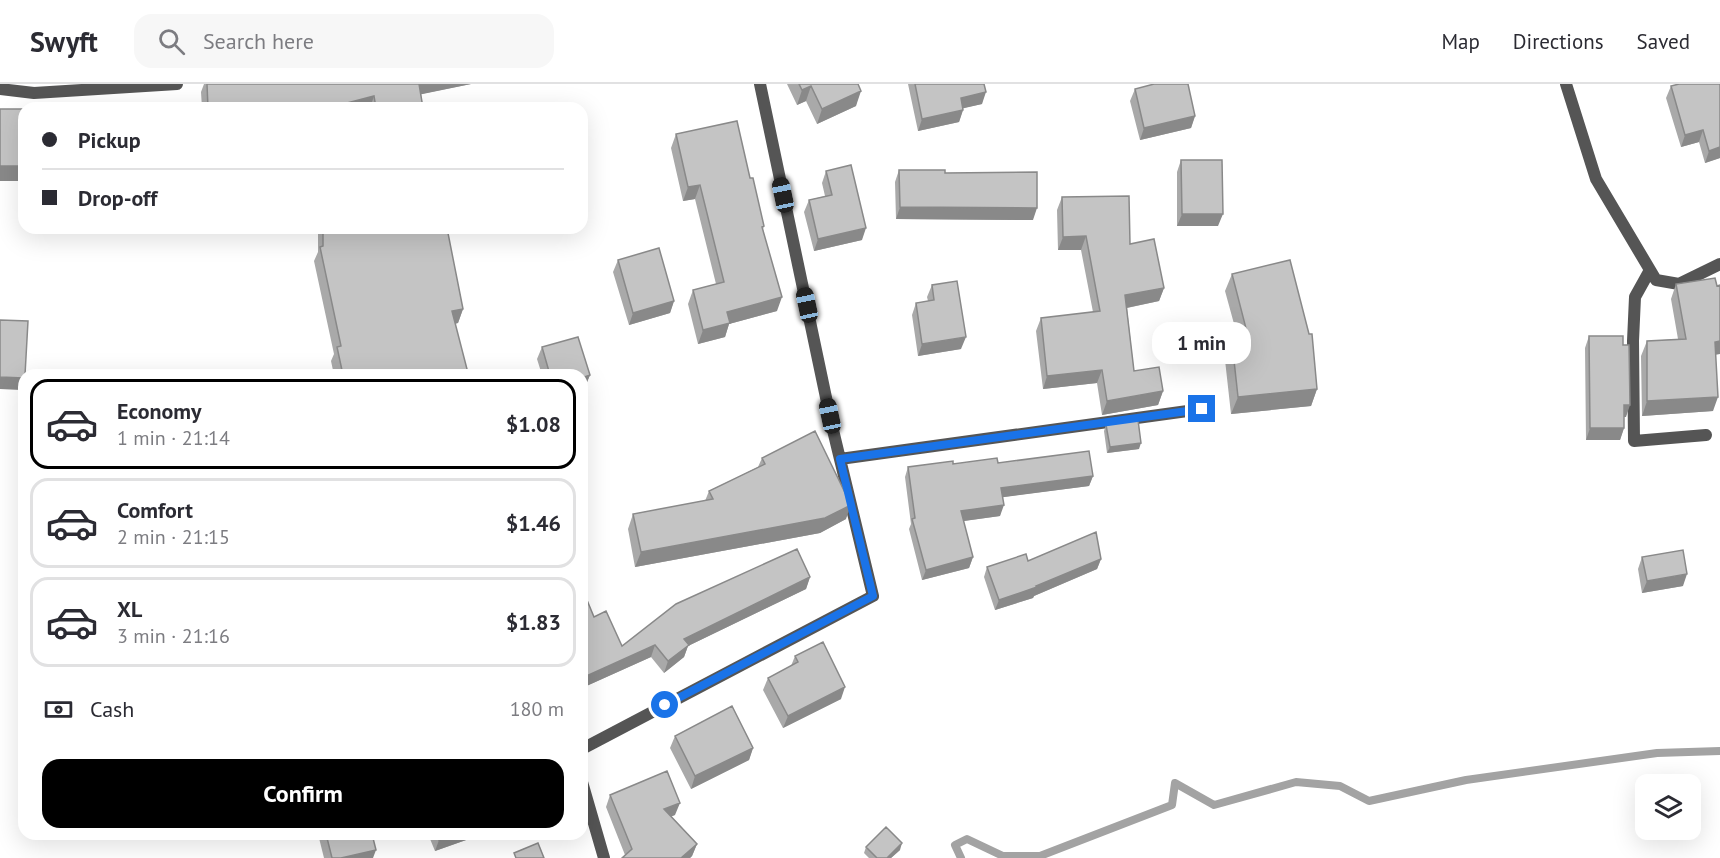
<!DOCTYPE html>
<html lang="en">
<head>
<meta charset="utf-8">
<style>
	body { margin:0; font-family:"PT Sans",sans-serif; background:#f7f7f7; color:#2b2b33; height:100vh; display:flex; flex-direction:column; font-size:22px; white-space:nowrap }
	* { box-sizing:border-box; margin:0 }
	p { font-size:20px; color:#7c7c81 }
	.icon { flex:none; width:33px; height:33px; fill:none; stroke:currentColor; stroke-width:2; stroke-linecap:round; stroke-linejoin:round }
	.map { position:relative; flex:1; overflow:hidden }
	.panel { position:absolute; left:18px; top:285px; width:570px; height:471px; display:flex; flex-direction:column; background:#fff; border-radius:18px; box-shadow:0 6px 24px #0002 }
	.panel>* { flex:none }
	.guide { position:absolute; left:18px; top:18px; width:570px; height:132px; border-radius:18px; box-shadow:0 6px 24px #0002; display:grid; align-content:center; height:132px; padding:0 24px; background:#fff }
	.controls { position:absolute; left:1635px; top:690px; display:grid; gap:12px }
	.controls a { display:grid; place-items:center; width:66px; height:66px; border-radius:12px; background:#fff; box-shadow:0 6px 24px #0002; font-size:30px }
	.end { position:absolute; width:27px; height:27px; margin:-14px; border:8px solid #1a73e8; background:#fff; box-shadow:0 0 0 3px #fff }
	.from { border-radius:50% }
	.bubble { position:absolute; height:42px; border-radius:18px; background:#fff; box-shadow:0 6px 24px #0002; font-size:20px; font-weight:800; line-height:42px; text-align:center }
	.car { position:absolute; width:18px; height:36px; margin:-18px -9px; border-radius:8px; box-shadow:0 0 4px 2px #0007; background:linear-gradient(#222 24%,#8ab4d8 0 40%,#222 0 76%,#8ab4d8 0 86%,#222 0) }
	.guide b { display:flex; align-items:center; gap:21px; height:57px; font-size:22px }
	.guide b+b { border-top:2px solid #e1e1e2 }
	.guide i { width:15px; height:15px; background:#2b2b33 }
	ul { padding:10px 0 0; list-style:none }
	li { display:flex; align-items:center; gap:18px; height:90px; margin:0 12px 9px; padding:0 12px; border:3px solid #e1e1e2; border-radius:18px }
	li div { flex:1 }
	li b { display:block; font-size:22px }
	li em { font-style:normal; font-weight:800 }
	li.current { border-color:#000 }
	li>.icon { width:54px; height:54px; stroke-width:1.5 }
	.pay { display:flex; align-items:center; gap:15px; height:66px; padding:0 24px; font-size:22px }
	.pay p { margin-inline-start:auto }
	.button { display:flex; gap:12px; margin-top:auto; padding:12px 24px }
	.button a { flex:1; height:69px; border-radius:18px; background:#000; color:#fff; font-size:24px; font-weight:800; line-height:69px; text-align:center }
	header { display:flex; align-items:center; gap:36px; box-sizing:border-box; height:84px; padding:0 30px; background:#fff; border-bottom:2px solid #e1e1e2 }
	header strong { font-size:28px }
	nav { display:flex; gap:33px; margin-inline-start:auto; font-size:21px }
	.search { width:420px; height:54px; background:#f7f7f7; display:flex; align-items:center; gap:15px; box-sizing:border-box; padding:0 21px; border-radius:18px; color:#7c7c81; font-size:22px }
	.map>svg:first-child { display:block }
	.lines { fill:none; stroke-linecap:round; stroke-linejoin:round }
	.stream { stroke:#a3a3a3; stroke-width:8 }
	.minor { stroke:#555; stroke-width:12 }
	.wall { fill:#a9a9a9 }
	.shaded-wall { fill:#898989 }
	.building { fill:#c4c4c4; stroke:#898989; stroke-width:1.5 }
	.route { stroke:#1a73e8; stroke-width:8 }
</style>
</head>
<body>
<header>
<strong>Swyft</strong>
<div class="search"><svg class="icon" aria-label="search" viewBox="0 0 24 24"><circle cx="10" cy="10" r="6"/><path d="M15 15l6 6"/></svg>Search here</div>
<nav><a>Map</a><a>Directions</a><a>Saved</a></nav>
</header>
<div class="map">
<svg width="1720" height="774" viewBox="0 0 1720 774">
	<rect width="100%" height="100%" fill="#fff"/>
	<g class="lines">
		<!-- stream -->
		<path class="stream" d="M961,774L955,761L967,755L1003,772H1040L1172,721L1175,699L1214,721L1296,698L1340,702L1369,717L1466,696L1657,669L1720,667"/>
		<!-- minor -->
		<path class="minor" d="M1566,0L1596,95L1656,196L1679,200L1720,180
			M0,5L34,9L177,0
			M1650,186L1635,213L1633,257L1634,357L1706,351
			M840,375L1202,325
			M582,665L873,512L832,342L760,0
			M582,698L604,774"/>
	</g>
	<!-- wall -->
	<path class="wall" d="M204,0H471L421,10L423,24H202L201,8Z
		M787,0H858L856,22L817,40L806,17L797,21Z
		M908,0H984L982,20L963,24V26L959,38L918,47Z
		M1671,2H1720V74L1705,79L1699,58L1681,63L1666,14Z
		M1135,5L1195,32L1191,44L1140,56L1130,17Z
		M676,50L750,94L764,142L763,145L777,227L729,240L725,253L698,260L688,220L693,206L716,200L695,115L683,117L671,64Z
		M1181,76L1218,142H1177V88Z
		M899,86L945,89L1033,136L896,135L895,98Z
		M826,87L862,156L814,167L804,128L809,116L825,112L822,99Z
		M1062,113L1130,160L1164,204L1159,217L1127,224L1134,287L1163,307L1158,321L1102,331L1097,299L1043,305L1036,247L1041,234L1093,228L1081,166H1058L1057,126Z
		M318,144H447L463,225L458,239L455,240L467,291H334L331,277L334,270L314,177L318,168Z
		M618,176L674,217L670,229L629,241L613,188Z
		M1232,190L1317,305L1311,322L1231,330L1225,276L1232,258H1239L1225,207Z
		M1676,200L1716,271L1713,327L1642,332L1641,272L1647,257L1678,255L1671,215Z
		M932,201L961,265L918,272L912,231L916,219L928,217L927,213Z
		M1589,252L1626,333H1624V344L1620,356H1586L1585,264Z
		M542,263L590,291L585,303L582,304V291H542L537,275Z
		M1106,341L1139,365L1107,369L1104,347Z
		M762,374L846,435L820,449L635,483L628,445L633,430L705,417L709,407L758,383Z
		M998,379L1093,392L1089,402L1003,413L1000,432L963,437L973,473L969,484L922,496L909,445L911,440L905,393L908,383L953,380Z
		M1642,473L1683,502L1642,509L1638,485Z
		M1101,475L1097,485L1034,512L1033,514L995,526L984,493L987,483L1028,477Z
		M810,493L806,505L688,562L684,573L664,589L651,573L582,604V504L594,533L622,562Z
		M795,572L841,615L783,644L763,606L768,594L791,582Z
		M675,652L753,664L749,676L691,705L670,664Z
		M610,711L675,731L671,732L697,760L692,772L690,774H622L625,771L606,723Z
		M318,750H372L373,774H324Z
		M428,750H483L435,767Z
		M866,763L900,766L891,774H869L864,769Z"/>
	<!-- shaded-wall -->
	<path class="shaded-wall" d="M417,0H471L413,12Z
		M811,2L806,17L797,21L802,6Z
		M861,7L856,22L817,40L822,25Z
		M986,8L982,20L956,26L961,14Z
		M374,12L370,24H328Z
		M963,26L959,38L918,47L922,35Z
		M1195,32L1191,44L1140,56L1144,44Z
		M1703,46L1699,58L1681,63L1685,51Z
		M1720,63V74L1705,79L1709,67Z
		M0,82H24V97H0Z
		M700,101L695,115L683,117L688,103Z
		M900,123L1037,124L1033,136L896,135Z
		M1182,130H1223L1218,142H1177Z
		M866,144L862,156L814,167L818,155Z
		M1086,152L1081,166H1058L1063,153Z
		M1164,204L1159,217L1121,225L1125,211Z
		M782,213L777,227L729,240L725,253L698,260L703,246L727,228Z
		M674,217L670,229L629,241L633,229Z
		M463,225L458,239L447,241L452,227Z
		M966,253L961,265L918,272L922,260Z
		M1720,257V270L1709,272L1715,258Z
		M1102,286L1097,299L1043,305L1047,292Z
		M590,291L585,303L582,304V294Z
		M0,293L24,294V297L21,306L0,305Z
		M1317,305L1311,322L1231,330L1238,313Z
		M1163,307L1158,321L1102,331L1107,317Z
		M1718,313L1713,327L1642,332L1647,317Z
		M1624,321H1630L1626,333H1620Z
		M1590,344H1624L1620,356H1586Z
		M1141,359L1139,365L1107,369L1110,363Z
		M1093,392L1089,402L997,414L1001,404Z
		M851,421L846,435L820,449L635,483L641,468Z
		M1004,421L1000,432L957,438L961,427Z
		M973,473L969,484L922,496L926,486Z
		M1101,475L1097,485L1034,512L1033,514L995,526L999,516L1036,502Z
		M1687,490L1683,502L1642,509L1647,497Z
		M810,493L806,505L688,562L684,573L664,589L668,577L684,555Z
		M655,561L651,573L582,604V594Z
		M845,603L841,615L783,644L788,632Z
		M753,664L749,676L691,705L695,692Z
		M680,719L675,731L660,737L664,725Z
		M456,750H483L435,767L439,756Z
		M902,759L900,766L891,774H887Z
		M697,760L692,772L690,774H681Z
		M376,766L373,774H341Z"/>
	<!-- building -->
	<path class="building" d="M207,0H419L423,24H376L374,12L328,24H208Z
		M799,0H858L861,7L822,25L811,2L802,6Z
		M915,0H984L986,8L961,14L963,26L922,35Z
		M1154,0H1188L1195,32L1144,44L1135,5Z
		M1679,0H1720V63L1709,67L1703,46L1685,51L1671,2Z
		M0,25H24V82H0Z
		M737,37L750,94H753L764,142L762,143L782,213L727,228L730,239L703,246L693,206L724,198L700,101L688,103L676,50Z
		M1181,76H1222L1223,130H1182Z
		M851,81L866,144L818,155L809,116L832,111L826,87Z
		M899,86H945V89L1037,88V124L900,123Z
		M1129,112L1130,160L1154,155L1164,204L1125,211L1134,287L1159,283L1163,307L1107,317L1102,286L1047,292L1041,234L1100,227L1086,152L1063,153L1062,113Z
		M323,144H447L463,225L452,227L468,289L461,291H343L337,263L341,262L320,163L323,162Z
		M659,164L674,217L633,229L618,176Z
		M1290,176L1309,250H1312L1317,305L1238,313L1232,258L1249,256L1232,190Z
		M1715,194L1717,202L1720,201V257L1715,258L1718,313L1647,317V257L1686,255L1676,200Z
		M957,197L966,253L922,260L916,219L934,216L932,201Z
		M0,236L28,237L25,291H24V294L0,293Z
		M1589,252H1623V261H1629L1630,321H1624V344H1590Z
		M578,253L590,291L582,294V291H550L542,263Z
		M1138,336L1141,359L1110,363L1106,341Z
		M815,347L851,421L825,434L641,468L633,430L713,415L709,407L765,380L762,374Z
		M1089,367L1093,392L1001,404L1004,421L961,427L973,473L926,486L912,435L915,434L908,383L953,377V380L997,374L998,379Z
		M1096,448L1101,475L1036,502L1037,503L999,516L987,483L1026,470L1028,477Z
		M797,465L810,493L684,555L689,561L668,577L655,561L582,594V504L594,533L606,527L622,562L676,520Z
		M1683,466L1687,490L1647,497L1642,473Z
		M823,558L845,603L788,632L768,594L798,578L795,572Z
		M732,622L753,664L695,692L675,652Z
		M667,687L680,719L664,725L697,760L681,774H622L632,765L610,711Z
		M886,743L902,759L887,774H877L866,763Z
		M326,750H372L376,766L341,774H332Z
		M437,750H456L439,756Z
		M538,759L544,774H516L514,769Z"/>
	<g class="lines">
		<!-- route -->
		<path class="route" d="M665,621L873,512L840,375L1202,325"/>
	</g>
</svg>
<div class="controls">
<a><svg class="icon" aria-label="layers" viewBox="0 0 24 24"><path d="M12 4l9 5-9 5-9-5zM3 14l9 5 9-5"/></svg></a>
</div>
<i class="end from" style="left:665px;top:621px"></i>
<i class="end" style="left:1202px;top:325px"></i>
<div class="bubble" style="left:1152px;top:238px;width:99px">1 min</div>
<i class="car" style="left:783px;top:111px;rotate:348deg"></i>
<i class="car" style="left:807px;top:221px;rotate:348deg"></i>
<i class="car" style="left:830px;top:332px;rotate:348deg"></i>
<div class="guide">
<b><i class="from"></i>Pickup</b>
<b><i></i>Drop-off</b>
</div>
<section class="panel">
<ul>
<li class="current"><svg class="icon" aria-label="car" viewBox="0 0 24 24"><path d="M5 17H2v-5l4-1 3-4h7l3 4 3 1v5h-3M9 17h6M6 11h13"/><circle cx="7" cy="17" r="2"/><circle cx="17" cy="17" r="2"/></svg><div><b>Economy</b><p>1 min · 21:14</p></div><em>$1.08</em></li>
<li><svg class="icon" aria-label="car" viewBox="0 0 24 24"><path d="M5 17H2v-5l4-1 3-4h7l3 4 3 1v5h-3M9 17h6M6 11h13"/><circle cx="7" cy="17" r="2"/><circle cx="17" cy="17" r="2"/></svg><div><b>Comfort</b><p>2 min · 21:15</p></div><em>$1.46</em></li>
<li><svg class="icon" aria-label="car" viewBox="0 0 24 24"><path d="M5 17H2v-5l4-1 3-4h7l3 4 3 1v5h-3M9 17h6M6 11h13"/><circle cx="7" cy="17" r="2"/><circle cx="17" cy="17" r="2"/></svg><div><b>XL</b><p>3 min · 21:16</p></div><em>$1.83</em></li>
</ul>
<div class="pay"><svg class="icon" aria-label="cash" viewBox="0 0 24 24"><path d="M3 7h18v10H3z"/><circle cx="12" cy="12" r="2"/></svg>Cash<p>180 m</p></div>
<div class="button"><a>Confirm</a></div>
</section>
</div>
</body>
</html>
